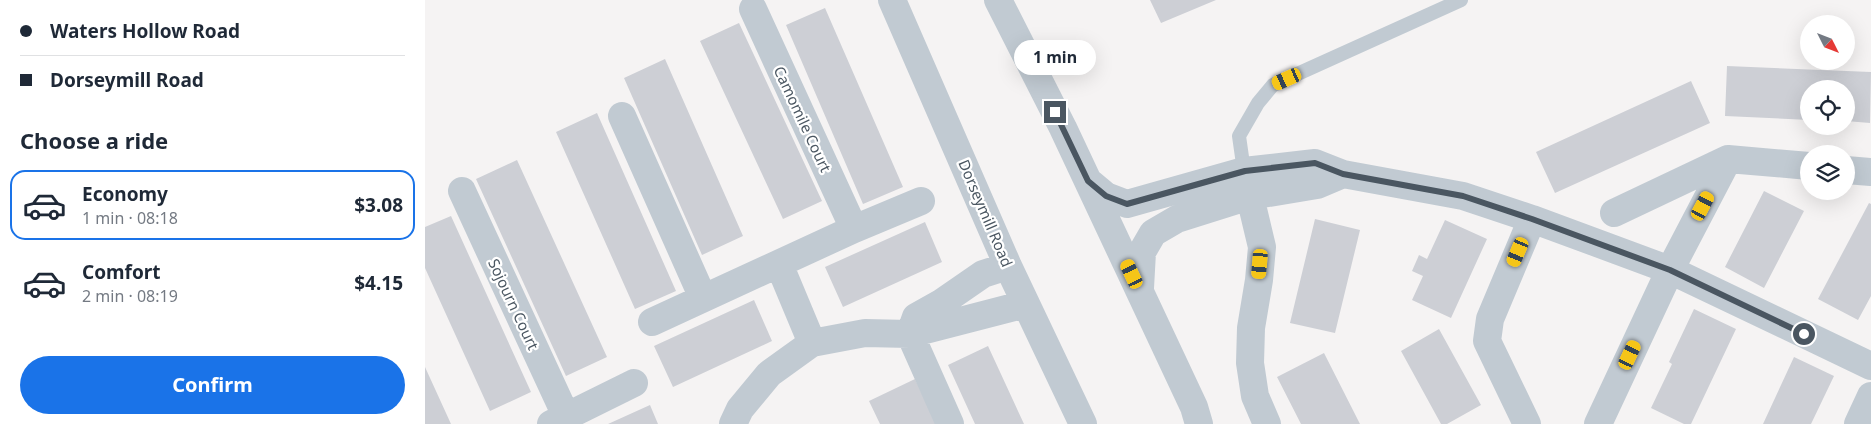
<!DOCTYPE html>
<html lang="en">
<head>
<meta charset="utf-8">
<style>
	body { margin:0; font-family:"Noto Sans",sans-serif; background:#f6f6f7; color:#1f2937; height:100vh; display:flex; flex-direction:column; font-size:19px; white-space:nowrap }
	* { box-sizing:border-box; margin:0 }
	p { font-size:16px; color:#747a83 }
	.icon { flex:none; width:28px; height:28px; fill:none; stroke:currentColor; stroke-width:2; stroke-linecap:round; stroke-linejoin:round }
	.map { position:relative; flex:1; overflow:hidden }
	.sheet { display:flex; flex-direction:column; background:#fff; width:425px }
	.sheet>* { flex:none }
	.top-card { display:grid; align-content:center; height:110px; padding:0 20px; background:#fff }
	.needle { width:32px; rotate:132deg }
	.fabs { position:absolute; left:1375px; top:15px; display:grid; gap:10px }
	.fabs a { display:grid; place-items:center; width:55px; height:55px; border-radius:50%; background:#fff; box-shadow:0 5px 20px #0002; font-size:25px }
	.end { position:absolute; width:22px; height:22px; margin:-11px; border:6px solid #4a5661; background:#fff; box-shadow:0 0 0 2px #fff }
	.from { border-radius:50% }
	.bubble { position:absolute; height:35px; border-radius:18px; background:#fff; box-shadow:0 5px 20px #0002; font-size:16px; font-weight:700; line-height:35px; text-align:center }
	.car { position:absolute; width:15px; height:30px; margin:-15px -8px; border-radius:6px; box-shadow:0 0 4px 1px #0007; background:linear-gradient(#f5c518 24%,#345 0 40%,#f5c518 0 76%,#345 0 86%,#f5c518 0) }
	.top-card b { display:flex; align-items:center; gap:18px; height:48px; font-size:19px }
	.top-card b+b { border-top:1px solid #e0e1e3 }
	.top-card i { width:12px; height:12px; background:#1f2937 }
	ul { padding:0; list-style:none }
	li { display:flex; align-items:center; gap:15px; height:70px; margin:0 10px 8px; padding:0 10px; border:2px solid transparent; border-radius:15px }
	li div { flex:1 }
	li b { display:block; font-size:19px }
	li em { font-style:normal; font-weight:700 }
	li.on { border-color:#1a73e8 }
	li>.icon { width:45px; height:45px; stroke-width:1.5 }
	h2 { padding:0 20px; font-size:22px; line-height:60px }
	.primary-button { display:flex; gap:10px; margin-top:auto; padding:10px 20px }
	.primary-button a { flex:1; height:58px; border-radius:30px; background:#1a73e8; color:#fff; font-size:20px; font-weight:700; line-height:58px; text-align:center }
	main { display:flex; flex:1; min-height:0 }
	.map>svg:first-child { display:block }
	.building { fill:#cdcfd5 }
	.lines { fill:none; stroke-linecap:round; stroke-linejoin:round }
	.lane { stroke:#c1cad2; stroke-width:14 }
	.street { stroke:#c1cad2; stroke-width:28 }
	.route { stroke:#4a5661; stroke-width:6 }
	.labels { text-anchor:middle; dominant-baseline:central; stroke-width:4.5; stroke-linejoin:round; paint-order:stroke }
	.street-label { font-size:15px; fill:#4a5661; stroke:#fff }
</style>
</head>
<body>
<main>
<section class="sheet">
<div class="top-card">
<b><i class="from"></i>Waters Hollow Road</b>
<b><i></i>Dorseymill Road</b>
</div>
<h2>Choose a ride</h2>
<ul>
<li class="on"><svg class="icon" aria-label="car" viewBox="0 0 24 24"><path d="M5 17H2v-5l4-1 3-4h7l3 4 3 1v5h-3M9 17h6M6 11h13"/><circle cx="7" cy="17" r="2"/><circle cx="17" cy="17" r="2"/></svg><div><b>Economy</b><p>1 min · 08:18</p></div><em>$3.08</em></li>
<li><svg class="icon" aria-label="car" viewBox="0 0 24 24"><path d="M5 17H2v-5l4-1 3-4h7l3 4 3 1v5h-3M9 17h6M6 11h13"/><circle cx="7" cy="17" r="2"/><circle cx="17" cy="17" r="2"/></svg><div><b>Comfort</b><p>2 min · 08:19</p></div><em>$4.15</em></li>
</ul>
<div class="primary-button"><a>Confirm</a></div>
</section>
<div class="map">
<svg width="1446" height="424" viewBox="0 0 1446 424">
	<rect width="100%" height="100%" fill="#f5f3f3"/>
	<!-- building -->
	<path class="building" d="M725,0H791L736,23Z
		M400,8L478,187L438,204L361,25Z
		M314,23L397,201L358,219L275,41Z
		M240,59L318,236L277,255L199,78Z
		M1302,66L1446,72L1445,123L1421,121V89H1384V120L1300,116Z
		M1266,81L1285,123L1130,193L1111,152Z
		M172,113L251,291L210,309L131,132Z
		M92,160L182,357L141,376L51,179Z
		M1339,191L1379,211L1339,288L1300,267Z
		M1444,203L1446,204V296L1433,320L1393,299Z
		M26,216L106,392L65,411L0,268V227Z
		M890,219L935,230L910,333L865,323Z
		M1020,220L1062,239L1026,318L987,300L998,276L987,271L994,255L1002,259Z
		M500,222L517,262L418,307L400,267Z
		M329,300L347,341L248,387L229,346Z
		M1269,309L1311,329L1266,424H1259L1226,408L1247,364L1244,362Z
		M1014,329L1056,405L1022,424H1016L976,351Z
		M563,346L599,424H550L523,365Z
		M899,353L935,424H876L852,377Z
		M1369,357L1409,376L1386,424H1338Z
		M0,367L26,424H0Z
		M490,379L511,424H455L444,401Z
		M225,405L233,424H183Z"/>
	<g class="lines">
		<!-- lane -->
		<path class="lane" d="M819,171L814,136L833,103L848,85L1036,0"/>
		<!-- street -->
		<path class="street" d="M467,0L583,266L658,424
			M573,0L638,128L769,407L774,424
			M328,9L429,229
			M197,116L278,298
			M1421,170L1446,172
			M821,180L837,247L834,280L826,328L825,363L830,396L842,424
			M663,181L681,196L702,204L819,171L890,163L918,174L1038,196L1107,219L1245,270L1446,366
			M37,191L141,416
			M1189,213L1303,159L1384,166
			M354,264L387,343
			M715,288L717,252L728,233L752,219L825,196L892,185L918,174
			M227,322L429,229L496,201
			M485,334L491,317L516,303L558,274L583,266
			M485,334L525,424
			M126,424L209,383
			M308,424L315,409L344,374L387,343L440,333L485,334L601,304
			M1102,424L1062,341L1065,319L1107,219
			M1173,424L1245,270L1303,159
			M1433,424L1446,396"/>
	</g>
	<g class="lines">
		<!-- route -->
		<path class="route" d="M630,112L663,181L681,196L702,204L820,171L890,163L918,174L1038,196L1107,219L1245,270L1379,334"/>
	</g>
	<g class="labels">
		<!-- street labels -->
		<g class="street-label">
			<text transform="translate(378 119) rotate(65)">Camomile Court</text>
			<text transform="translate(561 213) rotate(67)">Dorseymill Road</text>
			<text transform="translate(89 304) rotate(65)">Sojourn Court</text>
		</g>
	</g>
</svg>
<div class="fabs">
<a><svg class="needle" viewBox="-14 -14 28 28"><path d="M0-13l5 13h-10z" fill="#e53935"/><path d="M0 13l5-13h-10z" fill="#747a83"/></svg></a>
<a><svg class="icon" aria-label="locate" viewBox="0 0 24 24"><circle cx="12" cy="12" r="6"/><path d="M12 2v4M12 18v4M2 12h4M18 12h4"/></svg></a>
<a><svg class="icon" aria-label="layers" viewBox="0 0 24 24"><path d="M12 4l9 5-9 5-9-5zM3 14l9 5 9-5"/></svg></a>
</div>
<i class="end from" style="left:1379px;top:334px"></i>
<i class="end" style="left:630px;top:112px"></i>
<div class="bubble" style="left:589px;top:40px;width:82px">1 min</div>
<i class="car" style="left:862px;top:79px;rotate:246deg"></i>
<i class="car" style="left:1278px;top:206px;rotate:28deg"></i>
<i class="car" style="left:1093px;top:252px;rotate:203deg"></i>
<i class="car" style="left:835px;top:264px;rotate:185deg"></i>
<i class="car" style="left:707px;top:274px;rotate:335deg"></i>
<i class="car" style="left:1205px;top:355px;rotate:25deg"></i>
</div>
</main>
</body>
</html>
